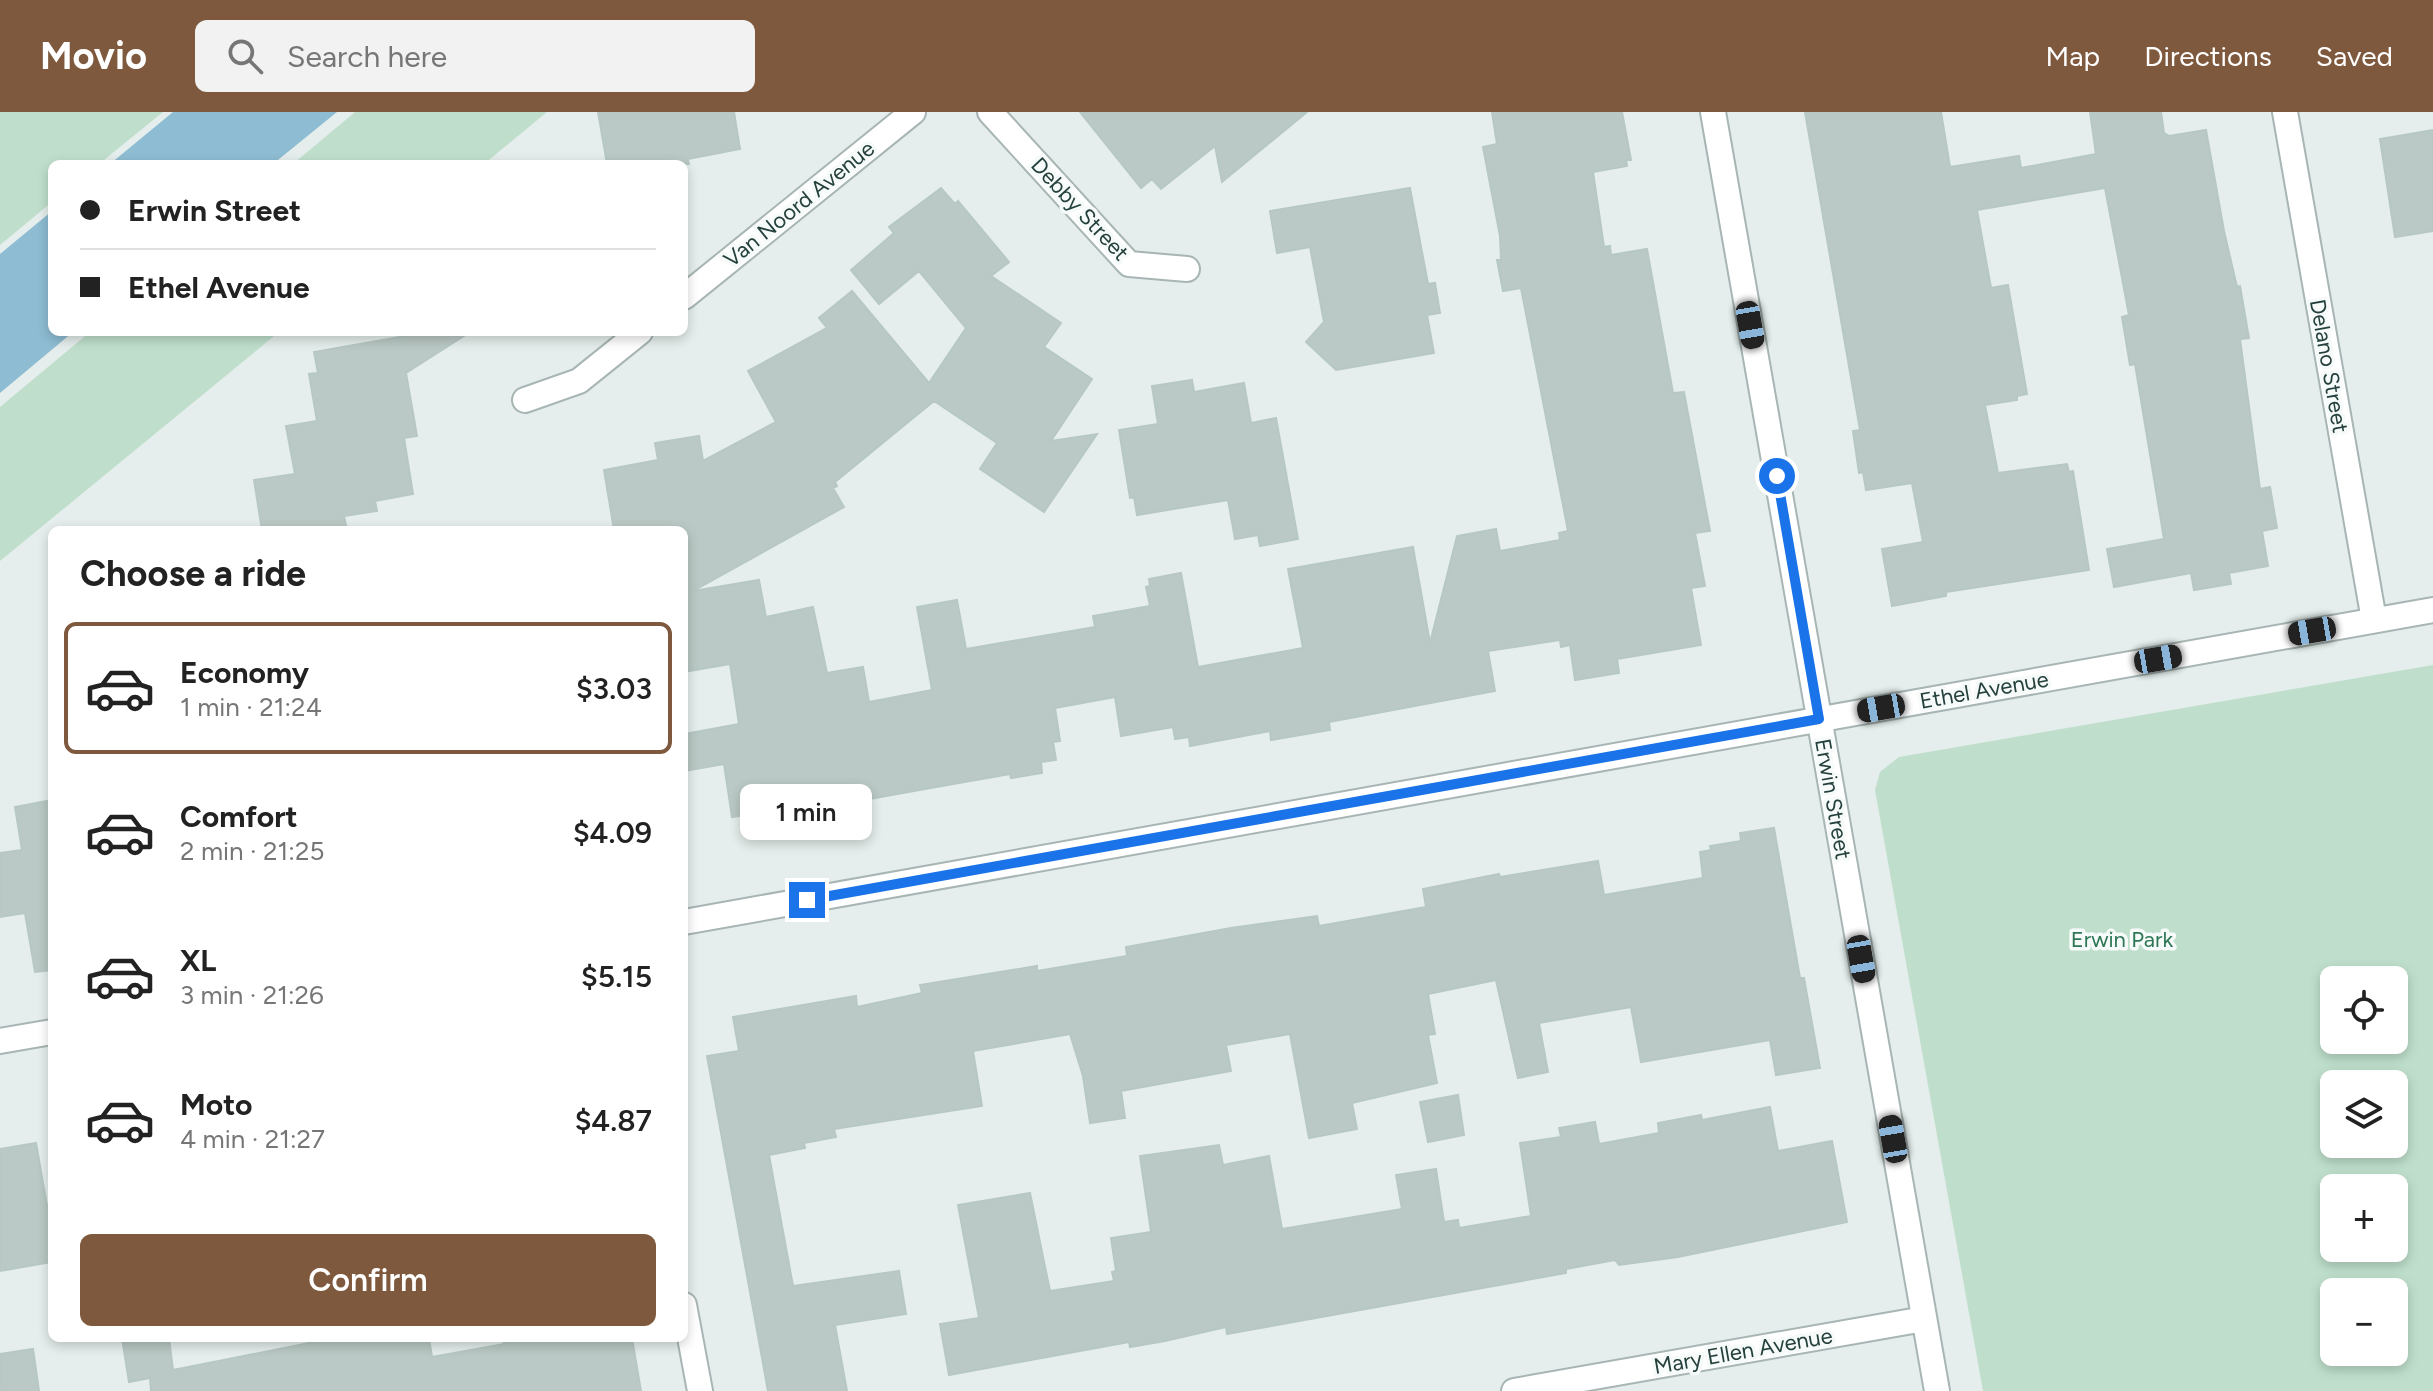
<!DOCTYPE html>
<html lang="en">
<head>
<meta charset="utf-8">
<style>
	body { margin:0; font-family:Figtree,sans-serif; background:#f2f2f2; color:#222; height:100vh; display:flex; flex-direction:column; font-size:30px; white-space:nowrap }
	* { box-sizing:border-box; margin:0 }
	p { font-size:26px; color:#767676 }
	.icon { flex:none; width:44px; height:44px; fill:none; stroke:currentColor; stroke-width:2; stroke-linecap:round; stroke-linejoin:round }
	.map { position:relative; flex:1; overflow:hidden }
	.side { position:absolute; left:48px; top:414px; width:640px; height:816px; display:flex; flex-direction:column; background:#fff; border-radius:12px; box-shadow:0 4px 12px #0003 }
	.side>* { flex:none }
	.banner { position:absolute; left:48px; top:48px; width:640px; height:176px; border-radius:12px; box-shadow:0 4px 12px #0003; display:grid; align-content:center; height:176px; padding:0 32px; background:#fff }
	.buttons { position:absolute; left:2320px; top:854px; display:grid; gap:16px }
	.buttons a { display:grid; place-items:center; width:88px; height:88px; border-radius:12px; background:#fff; box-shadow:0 4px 12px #0003; font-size:40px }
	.end { position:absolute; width:36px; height:36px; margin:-18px; border:10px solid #1a73e8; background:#fff; box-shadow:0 0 0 4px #fff }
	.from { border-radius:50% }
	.bubble { position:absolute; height:56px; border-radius:12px; background:#fff; box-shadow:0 4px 12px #0003; font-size:26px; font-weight:600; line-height:56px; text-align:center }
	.car { position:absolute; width:24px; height:48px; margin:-24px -12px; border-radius:10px; box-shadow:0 0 6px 2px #0007; background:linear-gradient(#222 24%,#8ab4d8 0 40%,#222 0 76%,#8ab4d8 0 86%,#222 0) }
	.banner b { display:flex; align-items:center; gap:28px; height:76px; font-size:30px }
	.banner b+b { border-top:2px solid #e0e0e0 }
	.banner i { width:20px; height:20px; background:#222 }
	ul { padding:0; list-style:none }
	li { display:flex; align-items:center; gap:24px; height:132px; margin:0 16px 12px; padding:0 16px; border:4px solid transparent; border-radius:12px }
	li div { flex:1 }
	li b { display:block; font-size:30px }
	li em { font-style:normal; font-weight:600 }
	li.current { border-color:#7f593e }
	li>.icon { width:72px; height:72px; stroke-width:1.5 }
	h2 { padding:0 32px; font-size:36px; line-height:96px }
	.cta { display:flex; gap:16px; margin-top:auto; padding:16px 32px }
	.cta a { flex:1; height:92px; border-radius:12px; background:#7f593e; color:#fff; font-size:32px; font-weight:600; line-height:92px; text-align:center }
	header { display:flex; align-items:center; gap:48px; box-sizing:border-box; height:112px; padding:0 40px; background:#7f593e; color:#fff }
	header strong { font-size:38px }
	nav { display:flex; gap:44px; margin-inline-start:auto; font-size:28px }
	.search { width:560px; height:72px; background:#f2f2f2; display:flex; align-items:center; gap:20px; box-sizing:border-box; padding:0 28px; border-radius:12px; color:#767676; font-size:30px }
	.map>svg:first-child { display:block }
	.green { fill:#bfdfcc; fill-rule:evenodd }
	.water { fill:#8ebcd2 }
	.building { fill:#bac9c5; stroke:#b7c8c4; stroke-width:2 }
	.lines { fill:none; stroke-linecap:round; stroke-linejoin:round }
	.minor-casing { stroke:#a7b6b4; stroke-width:28 }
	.minor { stroke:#fff; stroke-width:24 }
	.route { stroke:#1a73e8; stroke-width:10 }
	.labels { text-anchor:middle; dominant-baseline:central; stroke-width:7; stroke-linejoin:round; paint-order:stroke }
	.street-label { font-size:22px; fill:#24403d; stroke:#f6faf9 }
	.park-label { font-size:22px; fill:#2e7756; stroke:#f6faf9 }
</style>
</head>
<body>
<header>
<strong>Movio</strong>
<div class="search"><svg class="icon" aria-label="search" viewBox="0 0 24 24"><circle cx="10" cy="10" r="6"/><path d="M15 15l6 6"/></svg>Search here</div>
<nav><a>Map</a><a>Directions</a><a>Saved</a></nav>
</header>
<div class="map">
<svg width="2433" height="1279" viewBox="0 0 2433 1279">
	<rect width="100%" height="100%" fill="#e5eeec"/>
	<!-- green -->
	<path class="green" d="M0,0H163L99,52H52V90L0,133Z
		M355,0H547L484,52H293Z
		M90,220H279L0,449V295Z
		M2433,553V1279H1983L1875,678L1880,660L1899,645ZM2394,868V928H2334V868ZM2394,972V1032H2334V972ZM2394,1076V1136H2334V1076ZM2394,1180V1240H2334V1180Z"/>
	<!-- water -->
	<path class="water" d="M173,0H337L273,52H110Z
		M52,99V220H73L0,281V142Z"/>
	<!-- building -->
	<path class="building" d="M598,0H734L740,37L688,47L689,52H607Z
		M1080,0H1307L1222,70L1215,34L1161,77L1152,67L1141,76Z
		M1492,0H1622L1631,48H1626L1627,54L1593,60L1604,135L1610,134L1611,143L1647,137L1673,281L1684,280L1710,419L1695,421L1705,474L1691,476L1701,533L1617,547L1619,561L1575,568L1570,533L1561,535L1560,528L1488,539L1495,579L1329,610L1330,618L1271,628L1270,619L1190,634L1189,625L1175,627L1173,615L1121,624L1115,585L1055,596L1060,629L1053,630L1056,648L1041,650L1042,661L1011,666L1010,662L925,677L853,690L854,695L823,700L822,691L732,705L724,652L684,659V622L739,612L730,552L689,559L684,532V418H614L604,358L658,348L655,331L699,324L703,349L776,310L748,259L827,216L819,206L852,179L929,271L966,216L919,159L879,192L851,158L894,121L889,115L941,76L955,92L958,89L1009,150L991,164L1061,211L1044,235L1092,267L1051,329L1097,322L1044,400L980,357L997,331L934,289L835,370L837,374L833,376L844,395L693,479L759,468L766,505L813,495L827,561L863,555L869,590L932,578L917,495L957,488L966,537L1095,515L1093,504L1150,494L1146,475L1150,474L1149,467L1181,461L1198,555L1303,536L1288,457L1413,435L1430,531L1457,424L1496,417L1500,439L1560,428L1559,421L1568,419L1521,176L1503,179L1497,148H1501L1500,124L1483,35L1497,32Z
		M1805,0H1941L1950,55L2019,44L2021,56L2096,42L2090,0H2161L2164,21L2169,24L2206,18L2224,119L2237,175L2240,174L2249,226L2240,227L2260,377L2270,375L2277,416L2262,419L2268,454L2229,461L2231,472L2194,478L2191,461L2114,475L2107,437L2164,427L2135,252L2130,253L2122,205L2129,203L2105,76L1977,98L1991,176L2008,173L2027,282L2017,284V288L1985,293L1998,361L2067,352L2069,360L2073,359L2089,458L1946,480V484L1892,494L1882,437L1923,430L1912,371L1866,378L1863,360L1859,361L1853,319L1860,318Z
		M2433,18V119L2395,125L2380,27Z
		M1410,76L1428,172L1435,171L1440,201L1427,203L1434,241L1336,258L1306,230L1324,210L1310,135L1277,141L1270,99Z
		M428,220H470L406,261L417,324L404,326L413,382L375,389L377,399L344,404L347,418H262L254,368L295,362L286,314L317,309L309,262L318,261L314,240Z
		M1192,268L1194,280L1244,271L1251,311L1276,306L1298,427L1260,434L1258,423L1235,427L1228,388L1137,403L1134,385L1130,386L1119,318L1158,312L1152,274Z
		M52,688V858L35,860L25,801L0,805V741L22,738L15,695Z
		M1774,716L1800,866H1804L1820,956L1776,963L1770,928L1641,950L1631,895L1539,911L1548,960L1518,966L1496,868L1428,882L1435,922L1428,923L1437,971L1352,991L1357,1017L1309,1026L1290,922L1226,933L1231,959L1121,979L1125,1006L1090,1011L1083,964L1070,922L973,939L982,994L834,1017L836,1025L804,1031L805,1036L769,1043L793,1174L899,1159L906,1202L835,1213L847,1279H768L707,944L739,939L733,905L856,884L857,895L922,881L920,873L1037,854V859L1127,844L1126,835L1231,816L1317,804L1319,814L1426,795L1423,777L1499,762L1500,765L1598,749L1604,783L1703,766L1700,740L1711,738L1710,734L1741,729L1740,721Z
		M1458,983L1464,1023L1428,1030L1420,990Z
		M1770,995L1778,1039L1832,1029L1847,1110L1678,1145L1619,1153L1615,1148L1566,1157V1161L1249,1218L1227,1222L1226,1215L1165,1229L1130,1235L1129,1230L949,1263L940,1212L979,1206L958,1093L1030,1081L1050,1179L1114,1169L1112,1160L1116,1159L1111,1126L1151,1120L1140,1044L1219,1033L1223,1053L1269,1044L1282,1117L1402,1097L1396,1063L1436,1057L1444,1110L1458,1108L1459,1116L1531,1104L1520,1031L1561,1025L1559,1016L1595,1010L1599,1032L1659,1021L1658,1011L1701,1003L1702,1008Z
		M36,1031L52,1122V1150L0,1159V1037Z
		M122,1226H169L173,1258L334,1226H429L432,1245L504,1232L503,1226H632L641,1279H151L150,1266L129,1270Z
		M33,1237L39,1279H0V1242Z"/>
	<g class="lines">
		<!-- minor casing -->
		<g class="minor-casing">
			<path id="minor" d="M990,0L1129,152L1187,157
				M1713,0L1937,1279
				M2285,0L2374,508
				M684,185L913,0
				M525,288L579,269L640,220
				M684,810L2433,498
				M0,929L52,920
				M684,1193L700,1279
				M1514,1279L1924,1207"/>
		</g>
		<!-- minor -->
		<use href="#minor" class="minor"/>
	</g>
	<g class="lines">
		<!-- route -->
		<path class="route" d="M807,788L1819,607L1777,364"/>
	</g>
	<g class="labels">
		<!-- street labels -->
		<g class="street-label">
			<text transform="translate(799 92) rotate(-39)">Van Noord Avenue</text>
			<text transform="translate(1080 97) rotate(47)">Debby Street</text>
			<text transform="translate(2329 254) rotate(80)">Delano Street</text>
			<text transform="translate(1984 578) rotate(-10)">Ethel Avenue</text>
			<text transform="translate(1833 687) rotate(80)">Erwin Street</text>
			<text transform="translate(1743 1239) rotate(-10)">Mary Ellen Avenue</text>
		</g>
		<!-- park labels -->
		<g class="park-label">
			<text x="2122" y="827">Erwin Park</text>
		</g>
	</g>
</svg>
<div class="buttons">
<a><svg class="icon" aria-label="locate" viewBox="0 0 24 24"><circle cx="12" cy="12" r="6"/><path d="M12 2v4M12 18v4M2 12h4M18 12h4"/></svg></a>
<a><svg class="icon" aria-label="layers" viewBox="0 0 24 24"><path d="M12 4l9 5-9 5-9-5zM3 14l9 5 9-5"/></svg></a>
<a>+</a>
<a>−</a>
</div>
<i class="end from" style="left:1777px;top:364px"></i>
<i class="end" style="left:807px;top:788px"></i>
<div class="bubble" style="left:740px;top:672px;width:132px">1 min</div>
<i class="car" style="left:1750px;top:213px;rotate:170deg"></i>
<i class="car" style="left:2312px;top:519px;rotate:260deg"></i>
<i class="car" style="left:2158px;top:547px;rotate:80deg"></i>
<i class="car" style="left:1881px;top:596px;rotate:260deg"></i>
<i class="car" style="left:1861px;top:847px;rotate:170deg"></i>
<i class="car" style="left:1893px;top:1027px;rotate:350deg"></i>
<div class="banner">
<b><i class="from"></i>Erwin Street</b>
<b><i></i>Ethel Avenue</b>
</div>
<section class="side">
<h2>Choose a ride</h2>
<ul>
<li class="current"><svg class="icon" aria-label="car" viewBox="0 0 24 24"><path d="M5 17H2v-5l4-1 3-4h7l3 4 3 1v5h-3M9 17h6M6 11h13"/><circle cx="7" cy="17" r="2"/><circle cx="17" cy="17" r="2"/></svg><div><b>Economy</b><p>1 min · 21:24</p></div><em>$3.03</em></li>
<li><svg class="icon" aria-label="car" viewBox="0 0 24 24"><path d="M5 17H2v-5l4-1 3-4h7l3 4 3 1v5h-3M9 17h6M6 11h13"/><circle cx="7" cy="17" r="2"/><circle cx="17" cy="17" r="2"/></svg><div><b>Comfort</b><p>2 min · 21:25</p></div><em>$4.09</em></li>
<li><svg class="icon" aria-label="car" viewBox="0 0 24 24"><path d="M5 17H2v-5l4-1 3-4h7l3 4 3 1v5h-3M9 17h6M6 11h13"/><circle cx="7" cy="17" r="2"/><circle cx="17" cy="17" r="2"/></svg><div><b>XL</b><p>3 min · 21:26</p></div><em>$5.15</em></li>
<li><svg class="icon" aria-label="car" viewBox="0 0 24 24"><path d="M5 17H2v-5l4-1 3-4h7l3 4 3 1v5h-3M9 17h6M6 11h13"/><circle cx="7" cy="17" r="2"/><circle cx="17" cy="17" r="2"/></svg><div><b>Moto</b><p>4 min · 21:27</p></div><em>$4.87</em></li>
</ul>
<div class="cta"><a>Confirm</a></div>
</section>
</div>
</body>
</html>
